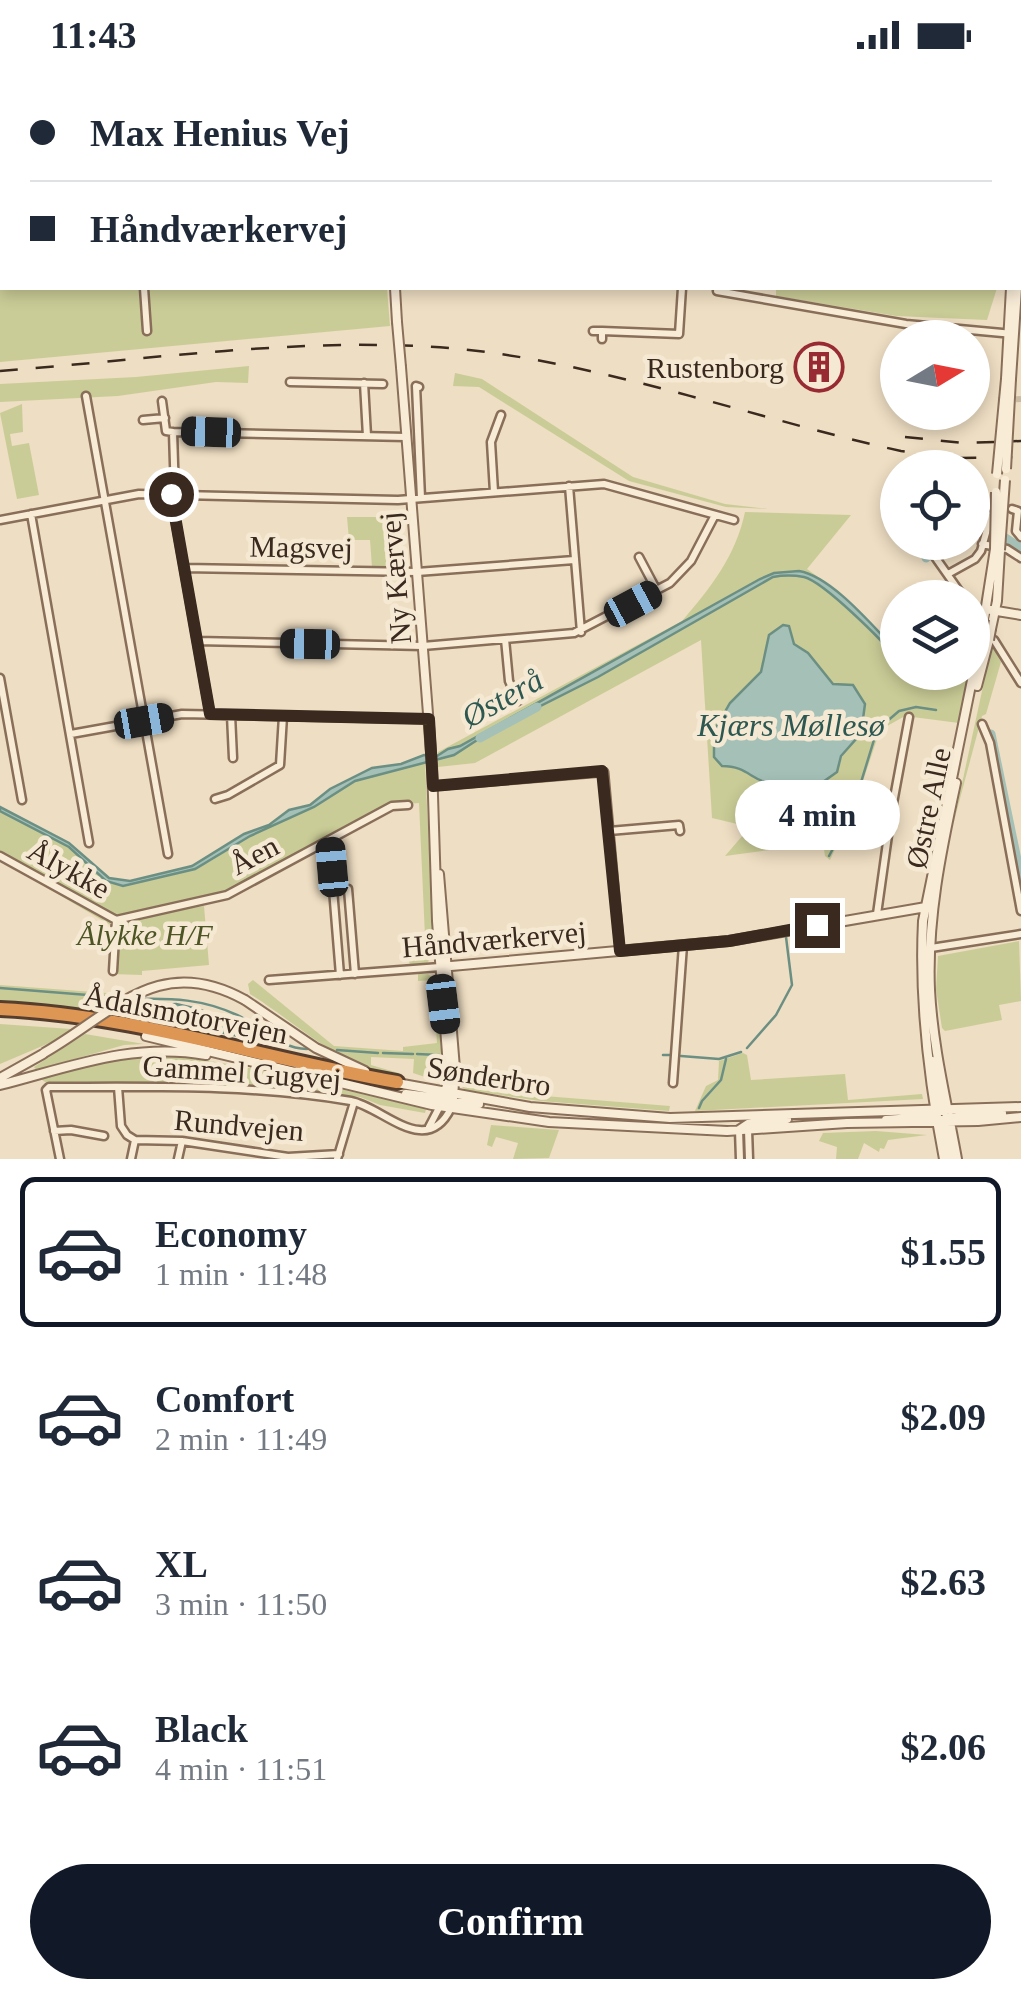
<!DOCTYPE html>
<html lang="en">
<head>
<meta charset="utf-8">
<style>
	body { margin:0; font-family:Georgia,serif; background:#f2f2f3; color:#1f2937; height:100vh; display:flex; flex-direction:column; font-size:38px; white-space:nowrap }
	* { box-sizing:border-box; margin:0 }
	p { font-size:32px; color:#747a83 }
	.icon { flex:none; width:55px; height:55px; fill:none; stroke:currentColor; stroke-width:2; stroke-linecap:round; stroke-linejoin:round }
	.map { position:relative; height:1089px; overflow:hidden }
	.sheet { display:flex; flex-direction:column; background:#fff; flex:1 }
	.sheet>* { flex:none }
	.top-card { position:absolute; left:0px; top:0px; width:1022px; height:220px; box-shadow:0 5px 15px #0003; display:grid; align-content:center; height:220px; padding:0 30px; background:#fff }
	.needle { width:65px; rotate:80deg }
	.buttons { position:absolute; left:880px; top:250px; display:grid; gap:20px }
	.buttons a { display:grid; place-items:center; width:110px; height:110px; border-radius:50%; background:#fff; box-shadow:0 5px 15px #0003; font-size:50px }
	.end { position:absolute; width:45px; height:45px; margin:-22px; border:12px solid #39291e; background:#fff; box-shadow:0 0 0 5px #fff }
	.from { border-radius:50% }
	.bubble { position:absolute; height:70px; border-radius:35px; background:#fff; box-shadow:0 5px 15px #0003; font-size:32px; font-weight:800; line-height:70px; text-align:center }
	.car { position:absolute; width:30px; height:60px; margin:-30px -15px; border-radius:12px; box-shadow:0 0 8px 2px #0007; background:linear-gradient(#222 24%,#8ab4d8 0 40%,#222 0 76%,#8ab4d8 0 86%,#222 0) }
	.top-card b { display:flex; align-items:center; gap:35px; height:95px; font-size:38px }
	.top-card b+b { border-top:2px solid #e0e1e3 }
	.top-card i { width:25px; height:25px; background:#1f2937 }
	ul { padding:18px 0 0; list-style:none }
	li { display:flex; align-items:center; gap:30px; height:150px; margin:0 20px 15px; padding:0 10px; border:5px solid transparent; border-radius:15px }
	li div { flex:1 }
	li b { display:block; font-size:38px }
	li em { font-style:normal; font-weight:800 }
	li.active { border-color:#111827 }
	li>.icon { width:90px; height:90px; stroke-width:1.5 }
	.cta { display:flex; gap:20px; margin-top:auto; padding:20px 30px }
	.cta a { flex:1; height:115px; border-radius:60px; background:#111827; color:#fff; font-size:40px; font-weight:800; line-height:115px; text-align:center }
	.status { display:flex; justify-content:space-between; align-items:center; height:70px; padding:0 50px; background:#fff; direction:ltr }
	.status svg { height:28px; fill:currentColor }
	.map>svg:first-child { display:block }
	.green { fill:#cacc97; fill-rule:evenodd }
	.water { fill:#a5c1b7; stroke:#6c8f84; stroke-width:2.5 }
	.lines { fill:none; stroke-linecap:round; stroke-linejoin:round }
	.stream { stroke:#6c8f84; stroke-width:2.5 }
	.river { stroke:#a5c1b7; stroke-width:9 }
	.minor-tunnel { stroke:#cabaa2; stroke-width:6; stroke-dasharray:6 3; stroke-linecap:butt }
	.minor-casing { stroke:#896f5a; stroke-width:11 }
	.tertiary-casing { stroke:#896f5a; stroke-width:12 }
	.secondary-casing { stroke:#6b503d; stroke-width:14 }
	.motorway-casing { stroke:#563e2e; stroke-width:18 }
	.minor { stroke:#f9ecd7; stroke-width:6 }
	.tertiary { stroke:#f9ecd7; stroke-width:8 }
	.secondary { stroke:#f9ecd7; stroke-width:9 }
	.motorway { stroke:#de9654; stroke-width:12 }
	.rail { stroke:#39291e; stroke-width:2.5; stroke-dasharray:18 18; stroke-linecap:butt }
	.tertiary-bridge-casing { stroke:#896f5a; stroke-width:12; stroke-linecap:butt }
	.tertiary-bridge { stroke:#f9ecd7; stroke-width:8 }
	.route { stroke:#39291e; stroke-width:12 }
	.labels { text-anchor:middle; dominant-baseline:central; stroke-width:9; stroke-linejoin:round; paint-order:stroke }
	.poi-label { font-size:30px; fill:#39291e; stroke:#f6e9d3; text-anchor:end }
	.street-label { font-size:30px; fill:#39291e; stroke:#f6e9d3 }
	.park-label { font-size:30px; font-style:italic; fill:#4d5525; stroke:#f6e9d3 }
	.water-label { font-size:32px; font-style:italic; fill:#2d5852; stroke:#f6e9d3 }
</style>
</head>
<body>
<div class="status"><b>11:43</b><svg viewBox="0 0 49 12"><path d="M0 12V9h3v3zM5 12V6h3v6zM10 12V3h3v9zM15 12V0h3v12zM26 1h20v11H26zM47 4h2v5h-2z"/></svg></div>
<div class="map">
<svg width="1021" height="1089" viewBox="0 0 1021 1089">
	<rect width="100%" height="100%" fill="#eedec3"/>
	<!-- green -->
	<path class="green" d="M0,176H2V218H139L142,264L148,263L146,218H387L390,256L0,292Z
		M776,218H997L987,250L896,246L776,226Z
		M249,296L248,313L216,312L118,326L0,332V314L136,307Z
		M455,303L482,309L633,407L725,434L769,439L726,437L629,411L479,317L453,316Z
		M22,334L23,362L10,364L12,376L29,373L39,425L17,429L0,343Z
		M745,442L851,445L807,499L832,517L897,580L898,602L920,603L931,612L954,603H969L959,653L905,646L880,660L854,738L830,790L825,786L823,773L725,786L750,757L712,748L701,570L475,693L438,697V682L682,551C711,518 736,485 745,442ZM791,560L794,574L808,583L833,614L853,615C884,649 846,666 840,694L794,716L792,712L774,713L736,696L744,618L761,602L763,586Z
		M347,447H390L394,497H372L370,470H349Z
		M992,575L1001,592L986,644L982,646L953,755Z
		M425,693L434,885L427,893L410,895L409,891L426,889L419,733L392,735L224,822L171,841L204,836L209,895L142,901V905L110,904L112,856L0,790V741L69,777L106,811L123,816L209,792L250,766L314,737L355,711Z
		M1019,871L1021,931L999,935L1002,950L945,961L942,958L936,919L938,886Z
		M418,904H428L436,910L443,1008L437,1011L413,1003L414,989L371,987V995L402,1004C343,1001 297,953 250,924L248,914L253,910L334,976L403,981V977L437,973L435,943L431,942L432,910L418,911Z
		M0,915L120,924L93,943L0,934Z
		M0,954L71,959L54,971L0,994Z
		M85,964L144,974L124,975L36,1000L34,997Z
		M163,983L245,997L426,1039L425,1043L380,1035L360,1027L223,1013L45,1012L41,1009L131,986Z
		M743,983L747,985L751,1010L845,1004L848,1030L922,1024L923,1029L695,1041L706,1016L718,1010L719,991Z
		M465,999L467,1018L482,1016L483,1020L508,1018V1021L540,1022L539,1009H544V1026L670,1036L669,1041L540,1031L465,1020L462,1017L460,1000Z
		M491,1055L559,1060L549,1088L513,1089L518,1073L496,1067L492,1077L487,1075Z
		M876,1061L927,1065L888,1070L884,1079L880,1078L879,1082L864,1073L858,1089H836L837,1077L819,1071L823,1063Z"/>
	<!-- water -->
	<path class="water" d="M799,501C833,507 874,558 897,581V589C884,572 824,512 804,507C793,505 784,505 773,507L598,607L491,661L454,685L355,711L314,737L250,766L195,799L123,816L106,811L69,777L0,741V737L69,773L109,808L130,811L192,796L244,764L269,755L289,740L310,735L330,719L372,698L401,694L424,685L437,686L448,679L460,676L760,509L774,503Z
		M783,555L789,556L794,574L808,583L833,614L853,615L865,634L863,649L856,669L841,686L837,702L820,714L801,719C788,712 783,715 769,713C751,710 747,696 722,696L714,687V661L730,633L761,602L769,565Z
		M809,745L819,755L817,767L790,774L789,765L782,759L778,764L781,771L777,774L752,773L759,757Z
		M176,934L198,939L238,955L253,964L252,969L132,943L133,937Z"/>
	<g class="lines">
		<!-- stream -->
		<path class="stream" d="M829,786L851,745L877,660L899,641L916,637L936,640
			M0,918L113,927
			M136,929C172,928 203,929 237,945C261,956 280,979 307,979
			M747,978L776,945L792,915L786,867
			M337,980L378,983
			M383,983L413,984
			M417,984L439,985
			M663,985H670
			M681,986L719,989L741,982
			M699,1038L702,1031L721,1010L726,989"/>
		<!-- river -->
		<path class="river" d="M972,458L1004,467L1021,478
			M926,488L936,472
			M991,664L1021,809
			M480,668L537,637"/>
		<!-- minor-tunnel -->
		<path class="minor-tunnel" d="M998,330L1021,329"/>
		<!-- minor casing -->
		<g class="minor-casing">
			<path id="minor" d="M173,0V2
				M278,0V2
				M492,0V2
				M615,0V2
				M0,2L2,3
				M843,2V0
				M849,2V0
				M0,172H2
				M144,218L147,261
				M717,221L906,254L1013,264
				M593,261H602V269
				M602,261L679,264L682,218
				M290,312L383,314
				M364,313L367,366
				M419,317L416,316L421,428
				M86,326L168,784
				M162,331L166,361L173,362
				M143,350L165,348
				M569,416L581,562
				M494,422L491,372L501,345
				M171,425L210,644
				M175,425L173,362L406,367
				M1012,439L1018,441L1016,461L1021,467
				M31,444L89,773
				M0,450L139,424L398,430L604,414L734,450
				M982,474L1007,479L1021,488
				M933,484L964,528
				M639,487L657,521
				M184,498L417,502L574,490
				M948,504L975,489L981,481L991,445
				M972,539L980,549
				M505,569L509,611L518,631
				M994,570L1021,613
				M197,571L423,576L574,563L670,513L691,491L715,445
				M0,608L22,730
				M231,645L233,688
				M982,654L990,673L1021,841
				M71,664L182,644L429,649
				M433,716L604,702L620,881
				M215,729L228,725L280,695L283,646
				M609,761L679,755L680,761
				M329,770L340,905
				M0,786L116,850L227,825L392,736L408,735
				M333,817L348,819L355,904
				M877,844L891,744L909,647
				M931,878L1021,864
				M113,901L116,850
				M269,910L440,897
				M673,1013L683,875
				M118,1017L121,1056L127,1065L135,1070L182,1071L288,1087L339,1084
				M429,1057L440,1036
				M739,1060L740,1089
				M748,1060L749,1089
				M54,1061L71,1060L104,1066
				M60,1089L46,1020L49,1017C148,1017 252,1014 351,1031C383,1037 426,1089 451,1038
				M131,1089L135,1070
				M178,1089L182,1071
				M337,1089L354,1032"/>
		</g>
		<!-- tertiary casing -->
		<g class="tertiary-casing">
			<path id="tertiary" d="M425,2L426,0
				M1020,150L1021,144
				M1020,188L1021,181
				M395,218L397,252
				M401,297L432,695L437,851L449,1010L443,1027
				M1006,309L1011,218
				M1011,309L1017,218
				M991,540L1021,545
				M984,549L995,479
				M991,559L997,531L1000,480
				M977,616L989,570
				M956,713C941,782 927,850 930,920C933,978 947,1033 957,1089
				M439,804L455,998L453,1028
				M440,897L729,871L926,837
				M245,930L316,978L365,1001
				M146,966L432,1035L549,1052L727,1061L847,1053L978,1051L1021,1047
				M932,991L942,1041
				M0,1008L43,984
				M397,1013L530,1037L670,1048L1021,1037
				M0,1015C70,997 133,972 206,985
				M406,1024L446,1029
				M448,1032L479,1034
				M946,1048L1002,1043
				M886,1050L937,1046
				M942,1050L951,1089
				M739,1060L748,1054L787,1049
				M944,1089C929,1012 919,930 923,851L982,561"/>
		</g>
		<!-- secondary casing -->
		<g class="secondary-casing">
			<path id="secondary" d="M1020,32H1021
				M1020,41H1021
				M0,59H2"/>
		</g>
		<!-- motorway casing -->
		<g class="motorway-casing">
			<path id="motorway" d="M0,939C135,945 265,989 397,1012"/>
		</g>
		<!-- minor -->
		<use href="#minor" class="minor"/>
		<!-- tertiary -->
		<use href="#tertiary" class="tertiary"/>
		<!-- secondary -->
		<use href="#secondary" class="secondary"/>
		<!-- motorway -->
		<use href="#motorway" class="motorway"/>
		<!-- rail -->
		<path class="rail" d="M0,301C158,289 338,261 494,283C632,303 766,351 901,381L953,388L1021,387
			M905,367L964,373L1021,371"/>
		<!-- tertiary-bridge casing -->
		<g class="tertiary-bridge-casing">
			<path id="tertiary-bridge" d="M397,252L401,297
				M1006,399L1011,309
				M997,404L1006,309
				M995,479L996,422
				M1000,480L1005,410
				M982,561L984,549
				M989,570L991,559
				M44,983C114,943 158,882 245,930"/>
		</g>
		<!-- tertiary-bridge -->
		<use href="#tertiary-bridge" class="tertiary-bridge"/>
	</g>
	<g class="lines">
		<!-- route -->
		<path class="route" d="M171,424L210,644L429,649L433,716L602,701L620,881L729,871L817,855"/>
	</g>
	<!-- icons -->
	<defs>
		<g id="building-ring" transform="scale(2.5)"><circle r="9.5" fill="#f6e9d3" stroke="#982a33" stroke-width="1.5"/><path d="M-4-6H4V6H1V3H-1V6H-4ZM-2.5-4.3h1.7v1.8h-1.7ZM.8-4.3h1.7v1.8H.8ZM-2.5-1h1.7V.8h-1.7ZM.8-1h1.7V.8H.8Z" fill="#982a33"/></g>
	</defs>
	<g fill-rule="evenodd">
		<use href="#building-ring" x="819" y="297"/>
	</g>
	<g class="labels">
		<!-- poi labels -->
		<g class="poi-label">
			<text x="784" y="297">Rustenborg</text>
		</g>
		<!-- street labels -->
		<g class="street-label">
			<text transform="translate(301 477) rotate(1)">Magsvej</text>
			<text transform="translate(395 508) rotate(-95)">Ny Kærvej</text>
			<text transform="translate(928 738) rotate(-78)">Østre Alle</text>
			<text transform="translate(254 785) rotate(-28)">Åen</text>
			<text transform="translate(69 799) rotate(29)">Ålykke</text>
			<text transform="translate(494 869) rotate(-5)">Håndværkervej</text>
			<text transform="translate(186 944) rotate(11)">Ådalsmotorvejen</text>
			<text transform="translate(242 1002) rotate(4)">Gammel Gugvej</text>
			<text transform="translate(489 1006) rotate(9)">Sønderbro</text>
			<text transform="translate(239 1055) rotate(5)">Rundvejen</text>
		</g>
		<!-- park labels -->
		<g class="park-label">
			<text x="145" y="864">Ålykke H/F</text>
		</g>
		<!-- water labels -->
		<g class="water-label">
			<text transform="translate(502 628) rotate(-29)">Østerå</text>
			<text x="791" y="655">Kjærs Møllesø</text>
		</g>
	</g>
</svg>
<div class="buttons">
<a><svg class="needle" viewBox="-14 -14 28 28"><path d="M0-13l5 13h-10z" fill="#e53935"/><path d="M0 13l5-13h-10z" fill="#747a83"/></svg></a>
<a><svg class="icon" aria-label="locate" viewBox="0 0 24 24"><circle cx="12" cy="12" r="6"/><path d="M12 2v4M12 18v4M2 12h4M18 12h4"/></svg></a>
<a><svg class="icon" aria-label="layers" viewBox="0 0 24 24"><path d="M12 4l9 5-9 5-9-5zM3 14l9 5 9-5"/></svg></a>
</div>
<i class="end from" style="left:171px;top:424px"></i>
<i class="end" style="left:817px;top:855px"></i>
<div class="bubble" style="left:735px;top:710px;width:165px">4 min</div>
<i class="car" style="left:211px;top:362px;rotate:272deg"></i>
<i class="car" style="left:633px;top:534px;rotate:62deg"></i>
<i class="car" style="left:310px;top:574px;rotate:271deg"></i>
<i class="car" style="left:144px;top:651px;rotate:80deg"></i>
<i class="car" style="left:332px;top:797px;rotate:355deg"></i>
<i class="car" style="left:443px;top:934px;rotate:173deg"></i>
<div class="top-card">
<b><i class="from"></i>Max Henius Vej</b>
<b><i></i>Håndværkervej</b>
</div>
</div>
<section class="sheet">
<ul>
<li class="active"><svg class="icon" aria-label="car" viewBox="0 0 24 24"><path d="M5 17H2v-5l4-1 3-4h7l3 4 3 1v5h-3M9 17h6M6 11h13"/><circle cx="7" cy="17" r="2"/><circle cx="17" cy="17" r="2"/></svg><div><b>Economy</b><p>1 min · 11:48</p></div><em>$1.55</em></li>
<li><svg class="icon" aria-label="car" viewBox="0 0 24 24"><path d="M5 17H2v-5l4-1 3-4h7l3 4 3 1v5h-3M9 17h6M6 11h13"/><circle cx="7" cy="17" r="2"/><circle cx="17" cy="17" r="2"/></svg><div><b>Comfort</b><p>2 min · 11:49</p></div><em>$2.09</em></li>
<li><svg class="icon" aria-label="car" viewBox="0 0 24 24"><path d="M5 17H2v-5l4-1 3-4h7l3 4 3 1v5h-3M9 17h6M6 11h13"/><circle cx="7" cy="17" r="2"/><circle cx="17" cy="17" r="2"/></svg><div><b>XL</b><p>3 min · 11:50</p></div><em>$2.63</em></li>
<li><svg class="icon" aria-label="car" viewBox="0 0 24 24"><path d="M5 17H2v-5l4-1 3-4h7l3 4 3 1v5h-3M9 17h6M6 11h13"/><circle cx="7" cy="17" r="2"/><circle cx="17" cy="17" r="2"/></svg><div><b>Black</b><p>4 min · 11:51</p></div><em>$2.06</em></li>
</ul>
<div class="cta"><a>Confirm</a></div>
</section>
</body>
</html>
